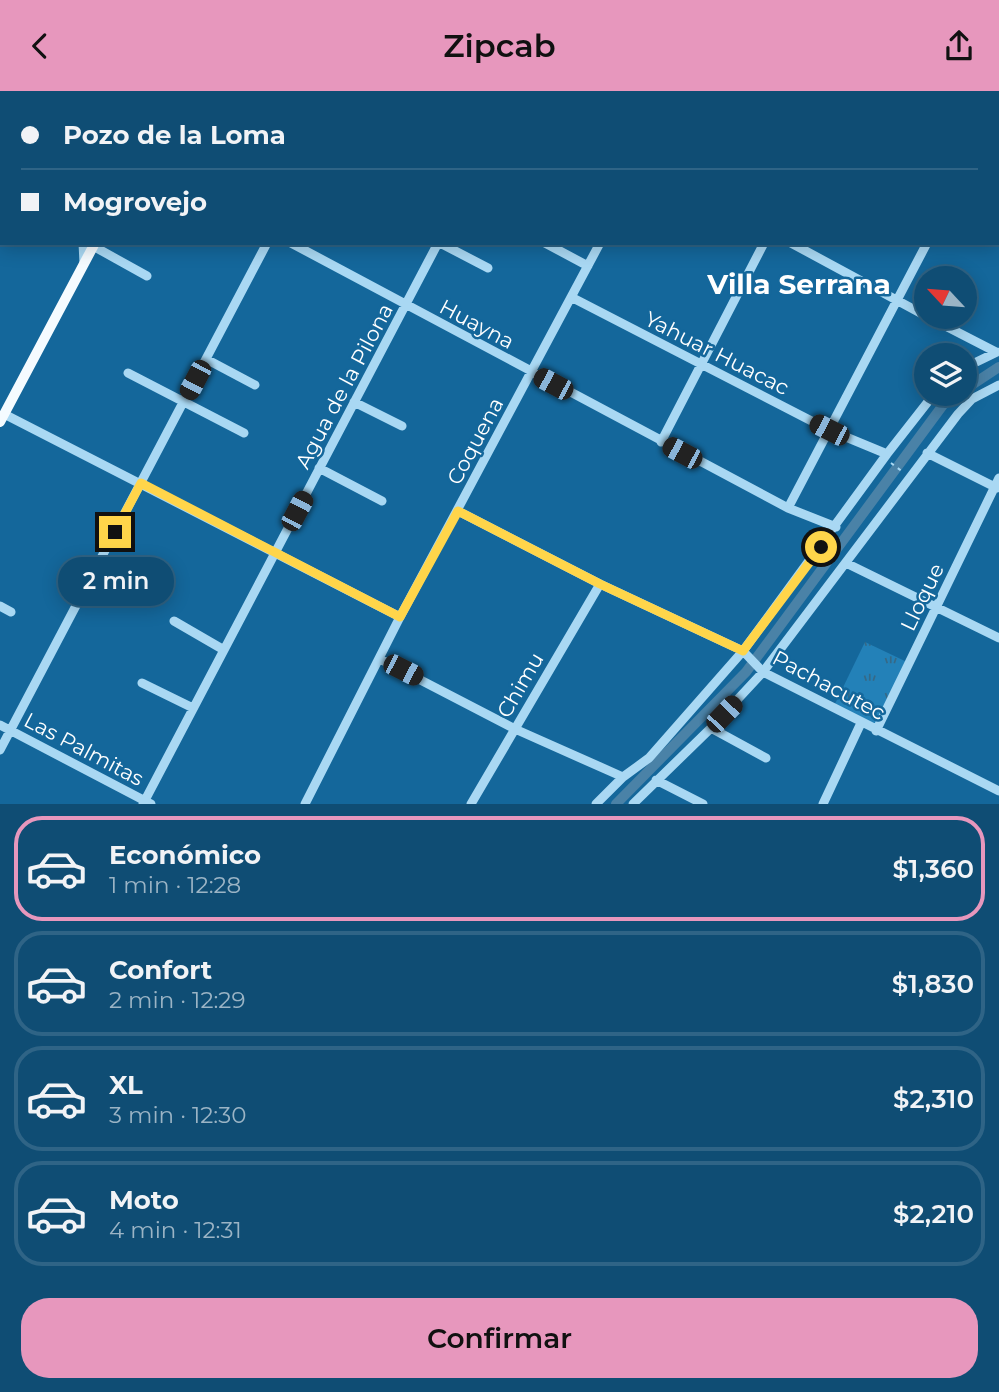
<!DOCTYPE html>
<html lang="es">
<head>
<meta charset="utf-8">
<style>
	body { margin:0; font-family:Montserrat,sans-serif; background:#185479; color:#f1f3f6; height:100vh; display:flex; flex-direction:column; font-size:26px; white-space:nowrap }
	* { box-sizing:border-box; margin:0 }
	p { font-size:23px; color:#9bb4c5 }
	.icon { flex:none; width:38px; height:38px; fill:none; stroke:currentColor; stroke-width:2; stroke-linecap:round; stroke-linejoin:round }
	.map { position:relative; height:713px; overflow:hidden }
	.drawer { display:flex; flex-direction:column; background:#0f4d74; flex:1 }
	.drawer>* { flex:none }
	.hud { position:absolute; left:0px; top:0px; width:999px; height:154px; box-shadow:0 4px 18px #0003,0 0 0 2px #2f6486; display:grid; align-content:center; height:154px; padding:0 21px; background:#0f4d74 }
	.needle { width:46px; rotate:296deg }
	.fabs { position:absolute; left:914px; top:175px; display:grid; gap:14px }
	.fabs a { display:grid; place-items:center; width:63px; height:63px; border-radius:50%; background:#0f4d74; box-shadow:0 4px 18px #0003,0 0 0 2px #2f6486; font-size:35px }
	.end { position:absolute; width:32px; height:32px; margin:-16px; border:9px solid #ffd54a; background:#111; box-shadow:0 0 0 4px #111 }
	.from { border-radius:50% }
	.bubble { position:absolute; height:49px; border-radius:24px; background:#0f4d74; box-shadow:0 4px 18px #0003,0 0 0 2px #2f6486; font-size:23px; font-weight:600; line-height:49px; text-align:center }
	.car { position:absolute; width:21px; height:42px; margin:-21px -10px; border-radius:9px; box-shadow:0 0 5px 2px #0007; background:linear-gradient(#222 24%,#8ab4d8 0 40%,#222 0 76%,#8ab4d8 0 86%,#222 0) }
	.hud b { display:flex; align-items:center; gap:24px; height:66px; font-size:26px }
	.hud b+b { border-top:2px solid #2f6486 }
	.hud i { width:18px; height:18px; background:#f1f3f6 }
	ul { padding:12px 0 0; list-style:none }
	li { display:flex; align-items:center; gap:21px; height:105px; margin:0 14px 10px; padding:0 7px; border:4px solid #2f6486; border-radius:28px }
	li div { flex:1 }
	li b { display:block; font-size:26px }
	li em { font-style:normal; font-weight:600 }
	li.active { border-color:#e797bd }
	li>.icon { width:63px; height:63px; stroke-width:1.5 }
	.action { display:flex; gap:14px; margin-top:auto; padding:14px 21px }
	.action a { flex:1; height:80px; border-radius:28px; background:#e797bd; color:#111; font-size:28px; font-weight:600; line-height:80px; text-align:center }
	header { display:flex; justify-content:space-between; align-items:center; height:91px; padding:0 21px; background:#e797bd; color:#111; font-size:32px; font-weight:600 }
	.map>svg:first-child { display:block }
	.park { fill:url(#park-tufts) }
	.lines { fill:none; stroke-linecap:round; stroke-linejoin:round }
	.canal { stroke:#4a82a7; stroke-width:10 }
	.path { stroke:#a9d8f3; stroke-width:2; stroke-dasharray:3.5 5; stroke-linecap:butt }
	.minor { stroke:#a9d8f3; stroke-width:9 }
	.major { stroke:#f5fbff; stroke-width:10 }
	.route { stroke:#ffd54a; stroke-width:9 }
	.labels { text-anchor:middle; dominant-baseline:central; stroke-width:5; stroke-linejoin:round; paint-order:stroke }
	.street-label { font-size:21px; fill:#fff; stroke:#14679b }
	.district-label { font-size:28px; font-weight:bold; fill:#fff; stroke:#14679b }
</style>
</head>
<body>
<header><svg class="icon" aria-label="back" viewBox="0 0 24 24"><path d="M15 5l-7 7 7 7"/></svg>Zipcab<svg class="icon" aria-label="share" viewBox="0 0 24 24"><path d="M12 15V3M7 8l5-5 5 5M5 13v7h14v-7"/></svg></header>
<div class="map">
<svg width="999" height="713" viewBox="0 0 999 713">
	<defs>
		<pattern id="park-tufts" width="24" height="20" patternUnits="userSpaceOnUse" patternTransform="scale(1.75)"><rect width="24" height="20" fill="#2381b8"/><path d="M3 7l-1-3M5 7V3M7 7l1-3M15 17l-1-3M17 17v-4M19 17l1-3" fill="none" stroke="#356987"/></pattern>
	</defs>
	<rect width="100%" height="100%" fill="#14679b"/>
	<!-- park -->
	<path class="park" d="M865,551L909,572L878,637L834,615Z"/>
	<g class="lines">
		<!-- canal -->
		<path class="canal" d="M964,299L999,276
			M616,713L746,581L943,314L959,303"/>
		<!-- path -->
		<path class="path" d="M891,372L903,381"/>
		<!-- minor -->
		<path class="minor" d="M70,0V2
			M605,0L609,2
			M805,0L809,2
			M346,2L347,0
			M517,2L518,0
			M679,2L680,0
			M763,2V0
			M842,2L843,0
			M998,18L999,15
			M998,100L999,101
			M83,152L84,172
			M291,152L788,417L836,436
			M440,152L488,177
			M545,152L588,175
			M791,152L926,225
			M93,155L147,185
			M571,206L829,339L887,363
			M928,226L996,261
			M206,268L255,294
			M964,277L997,261
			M128,282L244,342
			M354,311L402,335
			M4,323L400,526
			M661,351L764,152
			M927,362L997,397
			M319,377L382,410
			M788,417L927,152
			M458,420L600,493L743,560L763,581L999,700
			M846,472L999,547
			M0,515L11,521
			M174,530L224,559
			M380,568L515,638L623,686
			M142,592L193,617
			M0,634L151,713
			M711,637L766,667
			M876,640L999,387
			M0,659L267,152
			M656,689L703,713
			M143,713L438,152
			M305,713L400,526L600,152
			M471,713L600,493
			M596,713L623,686L649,667L743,560L887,363L934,303
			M633,713L711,637L763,581L958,323L972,308L999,294
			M823,713L861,632"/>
		<!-- major -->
		<path class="major" d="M174,2L175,0
			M0,331L95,152"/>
	</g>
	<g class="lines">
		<!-- route -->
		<path class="route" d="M115,441L141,392L400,526L458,420L600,493L743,560L821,456"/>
	</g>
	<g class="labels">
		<!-- street labels -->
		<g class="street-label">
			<text transform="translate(477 233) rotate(28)">Huayna</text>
			<text transform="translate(717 262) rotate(27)">Yahuar Huacac</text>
			<text transform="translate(344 295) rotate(-62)">Agua de la Pilona</text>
			<text transform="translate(475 350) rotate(-62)">Coquena</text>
			<text transform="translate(922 506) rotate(-64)">Lloque</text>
			<text transform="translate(520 594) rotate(-60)">Chimu</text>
			<text transform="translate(829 594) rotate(28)">Pachacutec</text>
			<text transform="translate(84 658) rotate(28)">Las Palmitas</text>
		</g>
		<!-- district labels -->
		<g class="district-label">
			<text x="799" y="193">Villa Serrana</text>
		</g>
	</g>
</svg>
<div class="fabs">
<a><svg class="needle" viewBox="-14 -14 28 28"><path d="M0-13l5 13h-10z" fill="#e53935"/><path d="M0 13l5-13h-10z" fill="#9bb4c5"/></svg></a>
<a><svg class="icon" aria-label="layers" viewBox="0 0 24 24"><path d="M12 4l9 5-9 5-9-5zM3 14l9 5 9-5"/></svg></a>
</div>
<i class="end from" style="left:821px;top:456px"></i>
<i class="end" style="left:115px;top:441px"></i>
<div class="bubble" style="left:58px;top:466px;width:116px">2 min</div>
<i class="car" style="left:195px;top:289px;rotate:208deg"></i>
<i class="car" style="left:553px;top:293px;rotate:298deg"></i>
<i class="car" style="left:829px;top:339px;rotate:297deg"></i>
<i class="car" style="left:682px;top:362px;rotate:298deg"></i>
<i class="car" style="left:297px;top:420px;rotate:28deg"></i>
<i class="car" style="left:403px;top:579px;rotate:117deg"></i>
<i class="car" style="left:724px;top:623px;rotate:44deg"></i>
<div class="hud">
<b><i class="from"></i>Pozo de la Loma</b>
<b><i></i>Mogrovejo</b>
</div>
</div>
<section class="drawer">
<ul>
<li class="active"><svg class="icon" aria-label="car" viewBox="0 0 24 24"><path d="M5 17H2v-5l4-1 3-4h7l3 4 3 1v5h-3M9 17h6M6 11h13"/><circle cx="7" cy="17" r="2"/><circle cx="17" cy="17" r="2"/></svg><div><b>Económico</b><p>1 min · 12:28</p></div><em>$1,360</em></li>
<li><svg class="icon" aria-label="car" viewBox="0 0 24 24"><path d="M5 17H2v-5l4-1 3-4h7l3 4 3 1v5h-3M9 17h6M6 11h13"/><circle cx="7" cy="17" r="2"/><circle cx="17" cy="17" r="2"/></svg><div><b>Confort</b><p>2 min · 12:29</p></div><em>$1,830</em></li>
<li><svg class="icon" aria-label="car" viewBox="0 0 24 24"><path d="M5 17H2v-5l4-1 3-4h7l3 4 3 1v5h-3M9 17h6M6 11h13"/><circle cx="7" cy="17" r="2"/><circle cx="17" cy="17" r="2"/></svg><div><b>XL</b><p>3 min · 12:30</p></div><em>$2,310</em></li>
<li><svg class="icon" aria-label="car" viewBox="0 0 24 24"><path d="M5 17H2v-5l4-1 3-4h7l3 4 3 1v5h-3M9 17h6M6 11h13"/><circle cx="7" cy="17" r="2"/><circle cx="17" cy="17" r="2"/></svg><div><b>Moto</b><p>4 min · 12:31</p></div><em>$2,210</em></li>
</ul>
<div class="action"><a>Confirmar</a></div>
</section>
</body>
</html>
